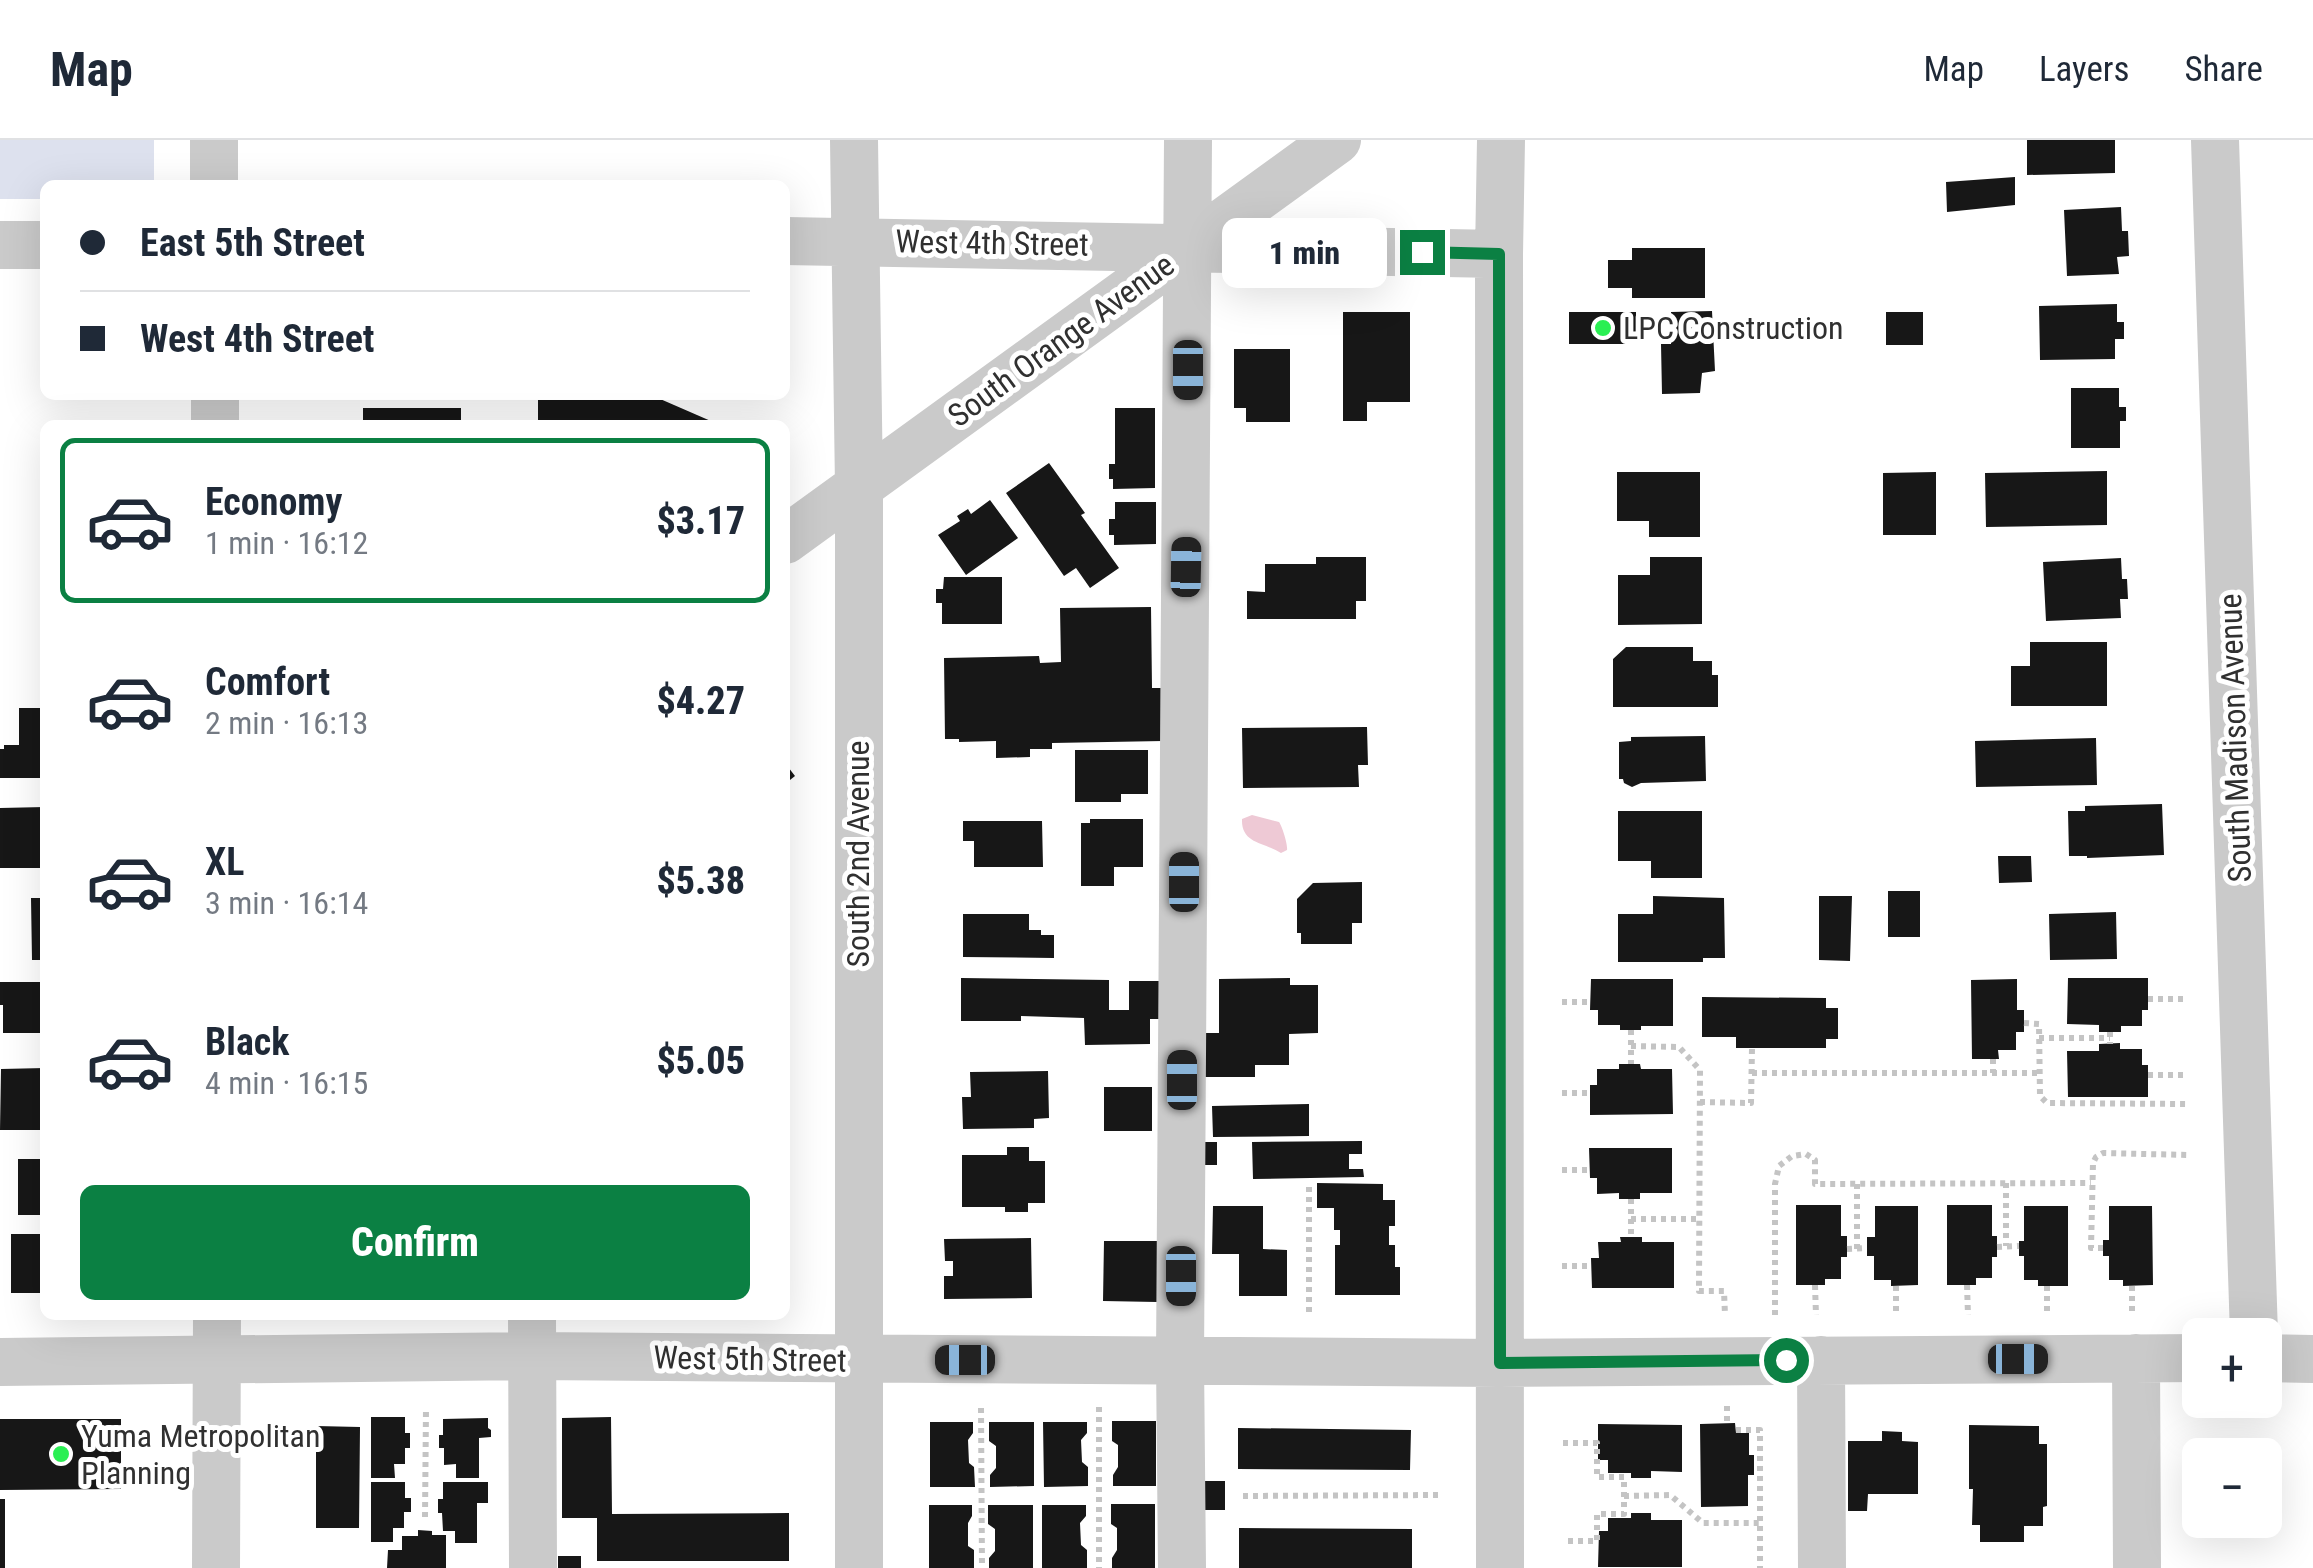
<!DOCTYPE html>
<html lang="en">
<head>
<meta charset="utf-8">
<style>
	body { margin:0; font-family:"Roboto Condensed",sans-serif; background:#f6f6f7; color:#1f2937; height:100vh; display:flex; flex-direction:column; font-size:38px; white-space:nowrap }
	* { box-sizing:border-box; margin:0 }
	p { font-size:32px; color:#747a83 }
	.icon { flex:none; width:55px; height:55px; fill:none; stroke:currentColor; stroke-width:2; stroke-linecap:round; stroke-linejoin:round }
	.map { position:relative; flex:1; overflow:hidden }
	.drawer { position:absolute; left:40px; top:280px; width:750px; height:900px; display:flex; flex-direction:column; background:#fff; border-radius:15px; box-shadow:0 10px 40px #0002 }
	.drawer>* { flex:none }
	.hud { position:absolute; left:40px; top:40px; width:750px; height:220px; border-radius:15px; box-shadow:0 10px 40px #0002; display:grid; align-content:center; height:220px; padding:0 40px; background:#fff }
	.tools { position:absolute; left:2182px; top:1178px; display:grid; gap:20px }
	.tools a { display:grid; place-items:center; width:100px; height:100px; border-radius:15px; background:#fff; box-shadow:0 10px 40px #0002; font-size:50px }
	.end { position:absolute; width:45px; height:45px; margin:-22px; border:12px solid #0b8043; background:#fff; box-shadow:0 0 0 5px #fff }
	.from { border-radius:50% }
	.bubble { position:absolute; height:70px; border-radius:15px; background:#fff; box-shadow:0 10px 40px #0002; font-size:32px; font-weight:800; line-height:70px; text-align:center }
	.car { position:absolute; width:30px; height:60px; margin:-30px -15px; border-radius:12px; box-shadow:0 0 8px 2px #0007; background:linear-gradient(#222 24%,#8ab4d8 0 40%,#222 0 76%,#8ab4d8 0 86%,#222 0) }
	.hud b { display:flex; align-items:center; gap:35px; height:95px; font-size:38px }
	.hud b+b { border-top:2px solid #e0e1e3 }
	.hud i { width:25px; height:25px; background:#1f2937 }
	ul { padding:18px 0 0; list-style:none }
	li { display:flex; align-items:center; gap:30px; height:165px; margin:0 20px 15px; padding:0 20px; border:5px solid transparent; border-radius:15px }
	li div { flex:1 }
	li b { display:block; font-size:38px }
	li em { font-style:normal; font-weight:800 }
	li.active { border-color:#0b8043 }
	li>.icon { width:90px; height:90px; stroke-width:1.5 }
	.action { display:flex; gap:20px; margin-top:auto; padding:20px 40px }
	.action a { flex:1; height:115px; border-radius:15px; background:#0b8043; color:#fff; font-size:40px; font-weight:800; line-height:115px; text-align:center }
	header { display:flex; align-items:center; gap:60px; box-sizing:border-box; height:140px; padding:0 50px; background:#fff; border-bottom:2px solid #e0e1e3 }
	header strong { font-size:48px }
	nav { display:flex; gap:55px; margin-inline-start:auto; font-size:35px }
	.map>svg:first-child { display:block }
	.green { fill:#dde1ee }
	.water { fill:#eec9d5 }
	.building { fill:#171717 }
	.lines { fill:none; stroke-linecap:round; stroke-linejoin:round }
	.path { stroke:#c4c4c4; stroke-width:6; stroke-dasharray:5 5; stroke-linecap:butt }
	.minor { stroke:#cacaca; stroke-width:48 }
	.route { stroke:#0b8043; stroke-width:12 }
	.poi-dot { fill:#2aef53; stroke:#fff; stroke-width:4 }
	.labels { text-anchor:middle; dominant-baseline:central; stroke-width:10; stroke-linejoin:round; paint-order:stroke }
	.street-label { font-size:32px; fill:#303030; stroke:#fff }
	.poi-label { font-size:32px; fill:#303030; stroke:#fff; text-anchor:start }
</style>
</head>
<body>
<header>
<strong>Map</strong>
<nav><a>Map</a><a>Layers</a><a>Share</a></nav>
</header>
<div class="map">
<svg width="2313" height="1428" viewBox="0 0 2313 1428">
	<rect width="100%" height="100%" fill="#fff"/>
	<!-- green -->
	<path class="green" d="M0,0H154V43L45,45V59H0Z"/>
	<!-- water -->
	<path class="water" d="M1252,675L1279,682C1282,686 1288,705 1287,710L1281,713C1264,702 1241,704 1242,679Z"/>
	<!-- building -->
	<path class="building" d="M2027,0H2115V33L2027,35Z
		M2015,37V65L1947,72L1946,42Z
		M2121,67L2122,91H2128L2129,116L2117,117L2119,134L2067,136L2064,70Z
		M1632,108H1705V158H1632V148H1608V120H1632Z
		M2117,164V182H2124V199H2115V219L2040,220L2039,166Z
		M1712,171L1715,231L1702,233L1700,253L1662,254L1661,204H1671V172Z
		M1343,172H1410V262H1367V281H1343Z
		M1569,172H1636V204H1569Z
		M1886,172H1923V205H1886Z
		M1234,209H1290V282H1246V268H1234Z
		M2071,248H2119V267H2126V281H2120V308H2071Z
		M538,255H651L720,285H538Z
		M363,268H461V285H363Z
		M1115,268H1155V348L1113,349V339H1109V324H1115Z
		M1049,323L1085,373L1081,375L1119,428L1090,448L1076,428L1064,436L1006,353Z
		M2107,331V385L1986,387L1985,333Z
		M1617,332H1700V397H1649V381H1617Z
		M1936,332V395H1883V333Z
		M990,360L1018,398L966,435L938,395L960,381L957,376L968,369L971,374Z
		M1115,362H1156V404L1114,405V395H1109V379H1115Z
		M1316,417H1366V461H1356V479H1247V451L1265,452V424H1316Z
		M1650,417H1702V484L1618,485V435H1650Z
		M2121,418L2122,439H2127L2128,459H2120L2121,478L2046,481L2043,422Z
		M944,437H1002V484H942V463H936V449H943Z
		M1151,467L1152,548H1162L1163,601L1052,603V609H1030V617L996,618V601L959,602V599H945L944,518L1039,516L1040,523L1061,522L1060,468Z
		M785,488L790,490L789,608L785,611Z
		M2030,502H2107V566H2011V526H2030Z
		M1626,507H1693V521H1712V535H1718V567H1613V519Z
		M19,568H45V638H0V609H4V605H19Z
		M1367,587L1368,625H1358L1359,647L1243,648L1242,588Z
		M1705,596L1706,641L1641,643L1632,647L1624,643L1623,639H1619V602L1631,601V597Z
		M2096,598L2097,645L1976,647L1975,601Z
		M1075,610H1148V654H1121V662H1075Z
		M785,623L795,636L785,644Z
		M2162,664L2164,715L2087,718V716H2069L2068,671H2085V666Z
		M45,667V728H0V668Z
		M1618,671H1702V738H1651V721H1618Z
		M1090,679H1143V727H1114V746H1081V683H1090Z
		M963,681H1042L1043,727H974V701H963Z
		M1998,716H2031L2032,742L1999,743Z
		M1362,742V783H1352V804H1301V793H1297V759L1313,743Z
		M1888,751H1920V797H1888Z
		M1653,756L1724,758L1725,818H1703V822H1618V774H1653Z
		M1819,756H1852L1850,821L1819,820Z
		M31,758H45V820H32Z
		M2116,772L2117,819L2050,820L2049,774Z
		M963,774H1029V790H1041V795H1054V818L963,817Z
		M961,838L1109,840V870H1129V841H1162V879H1150V904L1085,905L1084,878L1021,876V881H961Z
		M1290,838V845H1318V893L1289,894V925H1255V937H1202L1201,893H1219V839Z
		M2068,838H2148V870H2142V886H2121V892H2099V885L2067,884Z
		M1591,839H1673V886H1641V890H1620V885H1598V870H1590Z
		M2017,839V870H2024V892H2016V910H1998L1999,919H1972L1971,840Z
		M0,842H45V893H3V865H0Z
		M1702,857L1826,858V868H1838V899H1826V908H1736V897H1702Z
		M2120,903V909H2142V925H2148V957H2068L2067,911H2099V904Z
		M1619,924H1640L1641,929H1672L1673,974L1590,975V945H1597V929H1619Z
		M45,928V990H0L1,929Z
		M1048,931L1049,978L1034,979V988L963,989L962,957H971L970,932Z
		M1104,947H1152V991H1104Z
		M1309,964V996L1213,997L1212,966Z
		M1362,1001V1014H1349V1029H1363L1364,1037L1253,1039L1252,1002Z
		M1201,1002H1217V1025H1201Z
		M1007,1007H1029V1021H1045V1063H1028V1072H1005V1067H962V1015H1007Z
		M1589,1008H1672V1053H1640V1059H1619V1053L1597,1054V1038H1590Z
		M18,1019H45V1075H18Z
		M1317,1043L1383,1044V1060H1395V1086H1389V1105H1395V1127H1400V1155H1335V1105H1340V1090H1334V1068H1317Z
		M1796,1065H1841V1096H1847V1117H1841V1139H1825V1145H1796Z
		M1947,1065H1992V1096H1997V1117H1992V1138H1976V1145H1947Z
		M1213,1066H1263V1109L1287,1110V1156H1239V1114H1212Z
		M1875,1066H1918V1145L1891,1146V1140H1874V1116H1867V1097H1875Z
		M2024,1066H2068V1146H2038V1140H2024V1116H2019V1101H2024Z
		M2109,1066H2152L2153,1145L2123,1146V1140H2109V1116H2103V1100H2109Z
		M11,1094H45V1153H11Z
		M1620,1097H1642V1102H1674V1148H1592L1591,1118H1599L1598,1102H1621Z
		M1031,1098L1032,1158L944,1159V1136H953V1121H945L944,1099Z
		M1104,1101H1157V1162L1103,1161Z
		M371,1277H405V1293H410V1308H405V1324H394L395,1338H371Z
		M611,1277L612,1374L789,1373V1421H597V1378H562V1278Z
		M488,1278V1288L491,1290V1297L479,1298V1338H456V1324L444,1325V1308H439V1295H443V1279Z
		M0,1279H121V1349L0,1350Z
		M1112,1281H1156V1346H1113V1335L1118,1327V1305L1112,1301Z
		M930,1282H973V1293L968,1300L969,1323L974,1327L975,1347H930Z
		M989,1282H1034V1346L990,1347V1335L996,1328V1306L989,1301Z
		M1043,1282H1087V1293L1081,1300L1082,1322L1088,1327V1346L1044,1347Z
		M1735,1283L1736,1293H1749V1315H1754V1335H1748V1366L1701,1367L1700,1284Z
		M1598,1284L1682,1285V1332L1651,1331V1338H1631V1333H1608V1320H1598Z
		M1969,1285L2039,1286V1304H2047V1366L2043,1367V1386H2024V1402H1980V1385H1972L1973,1349H1969Z
		M316,1286L360,1287L359,1388H316Z
		M1238,1288L1411,1290L1410,1330L1238,1329Z
		M1882,1291L1902,1292V1301L1918,1302V1354H1868L1867,1371H1848V1301H1882Z
		M1197,1341H1225V1370H1197Z
		M371,1342H405V1358H411V1372H404V1388H393V1402H371Z
		M443,1342H488V1363H477V1403H455V1391H443L442,1373H438V1359H443Z
		M0,1359H5V1428H0Z
		M1111,1364H1155V1428H1112V1418L1117,1410V1388L1111,1384Z
		M929,1365H972V1376L968,1383V1406L974,1410V1428H929Z
		M988,1365H1033V1428H989V1418L995,1411V1389L988,1384Z
		M1042,1365H1086V1376L1080,1383L1081,1405L1087,1410V1428H1042Z
		M1631,1373H1651V1380H1682V1427H1598L1599,1391H1608V1378H1631Z
		M1239,1388L1412,1389V1428H1239Z
		M418,1390L432,1391V1395H446V1428H387L388,1410H402V1396H418Z
		M558,1416H581V1428H558Z"/>
	<g class="lines">
		<!-- path -->
		<path class="path" d="M2148,859H2184
			M1562,862H1591
			M2024,883L2039,884L2040,956L2047,963L2187,964
			M1631,890V924
			M2110,892V904
			M2039,898H2110
			M1631,906L1679,907L1700,930L1699,1151H1724L1725,1175
			M1993,919V933
			M1752,933H2039
			M2148,935H2186
			M1562,953H1590
			M1700,962L1751,963L1752,908
			M1562,1030H1590
			M2006,1043V1106
			M1857,1044V1109
			M1309,1047V1177
			M1631,1059V1097
			M1631,1079H1699
			M1997,1107L2019,1106
			M2103,1108H2091L2093,1023L2096,1017L2103,1013L2188,1015
			M1847,1109L1867,1108
			M1562,1126H1591
			M1815,1145L1816,1175
			M1967,1145L1968,1175
			M1896,1146V1175
			M2047,1146V1174
			M2132,1146V1174
			M1775,1175V1044L1779,1026L1792,1016L1806,1014L1815,1020V1044L2091,1043
			M1727,1266V1284
			M1099,1267V1428
			M981,1268L982,1428
			M1736,1290H1760V1428
			M1563,1303H1597V1337H1624V1374H1597V1401H1563
			M1243,1356L1439,1355
			M1624,1356L1670,1355L1703,1383H1760
			M425,1377L426,1268"/>
		<!-- minor -->
		<path class="minor" d="M214,0V45
			M854,0L859,347V1428
			M2215,0L2254,1195
			M785,101L1499,114
			M0,105H45
			M215,255V285
			M785,400L1337,0
			M532,1175L533,1428
			M2136,1218L2137,1428
			M2265,1218L2313,1219
			M1821,1220L1822,1428
			M0,1222L531,1216L1500,1223L2200,1218
			M216,1428L217,1175
			M1182,1428L1180,1220L1188,0
			M1500,1428L1499,114L1501,0"/>
	</g>
	<g class="lines">
		<!-- route -->
		<path class="route" d="M1422,112L1499,114L1500,1223L1786,1220"/>
	</g>
	<!-- markers -->
	<g class="poi-dot">
		<circle cx="1603" cy="188" r="10"/>
		<circle cx="61" cy="1314" r="10"/>
	</g>
	<g class="labels">
		<!-- street labels -->
		<g class="street-label">
			<text transform="translate(992 103) rotate(1)">West 4th Street</text>
			<text transform="translate(1061 200) rotate(-36)">South Orange Avenue</text>
			<text transform="translate(2235 598) rotate(-92)">South Madison Avenue</text>
			<text transform="translate(858 714) rotate(-90)">South 2nd Avenue</text>
			<text transform="translate(750 1219) rotate(1)">West 5th Street</text>
		</g>
		<!-- poi labels -->
		<g class="poi-label">
			<text x="1623" y="188">LPC Construction</text>
			<text x="81" y="1296">Yuma Metropolitan<tspan x="81" dy="37">Planning</tspan></text>
		</g>
	</g>
</svg>
<div class="tools">
<a>+</a>
<a>−</a>
</div>
<i class="end from" style="left:1786px;top:1220px"></i>
<i class="end" style="left:1422px;top:112px"></i>
<div class="bubble" style="left:1222px;top:78px;width:165px">1 min</div>
<i class="car" style="left:1188px;top:230px;rotate:180deg"></i>
<i class="car" style="left:1186px;top:427px;rotate:1deg"></i>
<i class="car" style="left:1184px;top:742px;rotate:0deg"></i>
<i class="car" style="left:1182px;top:940px;rotate:0deg"></i>
<i class="car" style="left:1181px;top:1136px;rotate:180deg"></i>
<i class="car" style="left:2018px;top:1219px;rotate:90deg"></i>
<i class="car" style="left:965px;top:1220px;rotate:270deg"></i>
<div class="hud">
<b><i class="from"></i>East 5th Street</b>
<b><i></i>West 4th Street</b>
</div>
<section class="drawer">
<ul>
<li class="active"><svg class="icon" aria-label="car" viewBox="0 0 24 24"><path d="M5 17H2v-5l4-1 3-4h7l3 4 3 1v5h-3M9 17h6M6 11h13"/><circle cx="7" cy="17" r="2"/><circle cx="17" cy="17" r="2"/></svg><div><b>Economy</b><p>1 min · 16:12</p></div><em>$3.17</em></li>
<li><svg class="icon" aria-label="car" viewBox="0 0 24 24"><path d="M5 17H2v-5l4-1 3-4h7l3 4 3 1v5h-3M9 17h6M6 11h13"/><circle cx="7" cy="17" r="2"/><circle cx="17" cy="17" r="2"/></svg><div><b>Comfort</b><p>2 min · 16:13</p></div><em>$4.27</em></li>
<li><svg class="icon" aria-label="car" viewBox="0 0 24 24"><path d="M5 17H2v-5l4-1 3-4h7l3 4 3 1v5h-3M9 17h6M6 11h13"/><circle cx="7" cy="17" r="2"/><circle cx="17" cy="17" r="2"/></svg><div><b>XL</b><p>3 min · 16:14</p></div><em>$5.38</em></li>
<li><svg class="icon" aria-label="car" viewBox="0 0 24 24"><path d="M5 17H2v-5l4-1 3-4h7l3 4 3 1v5h-3M9 17h6M6 11h13"/><circle cx="7" cy="17" r="2"/><circle cx="17" cy="17" r="2"/></svg><div><b>Black</b><p>4 min · 16:15</p></div><em>$5.05</em></li>
</ul>
<div class="action"><a>Confirm</a></div>
</section>
</div>
</body>
</html>
